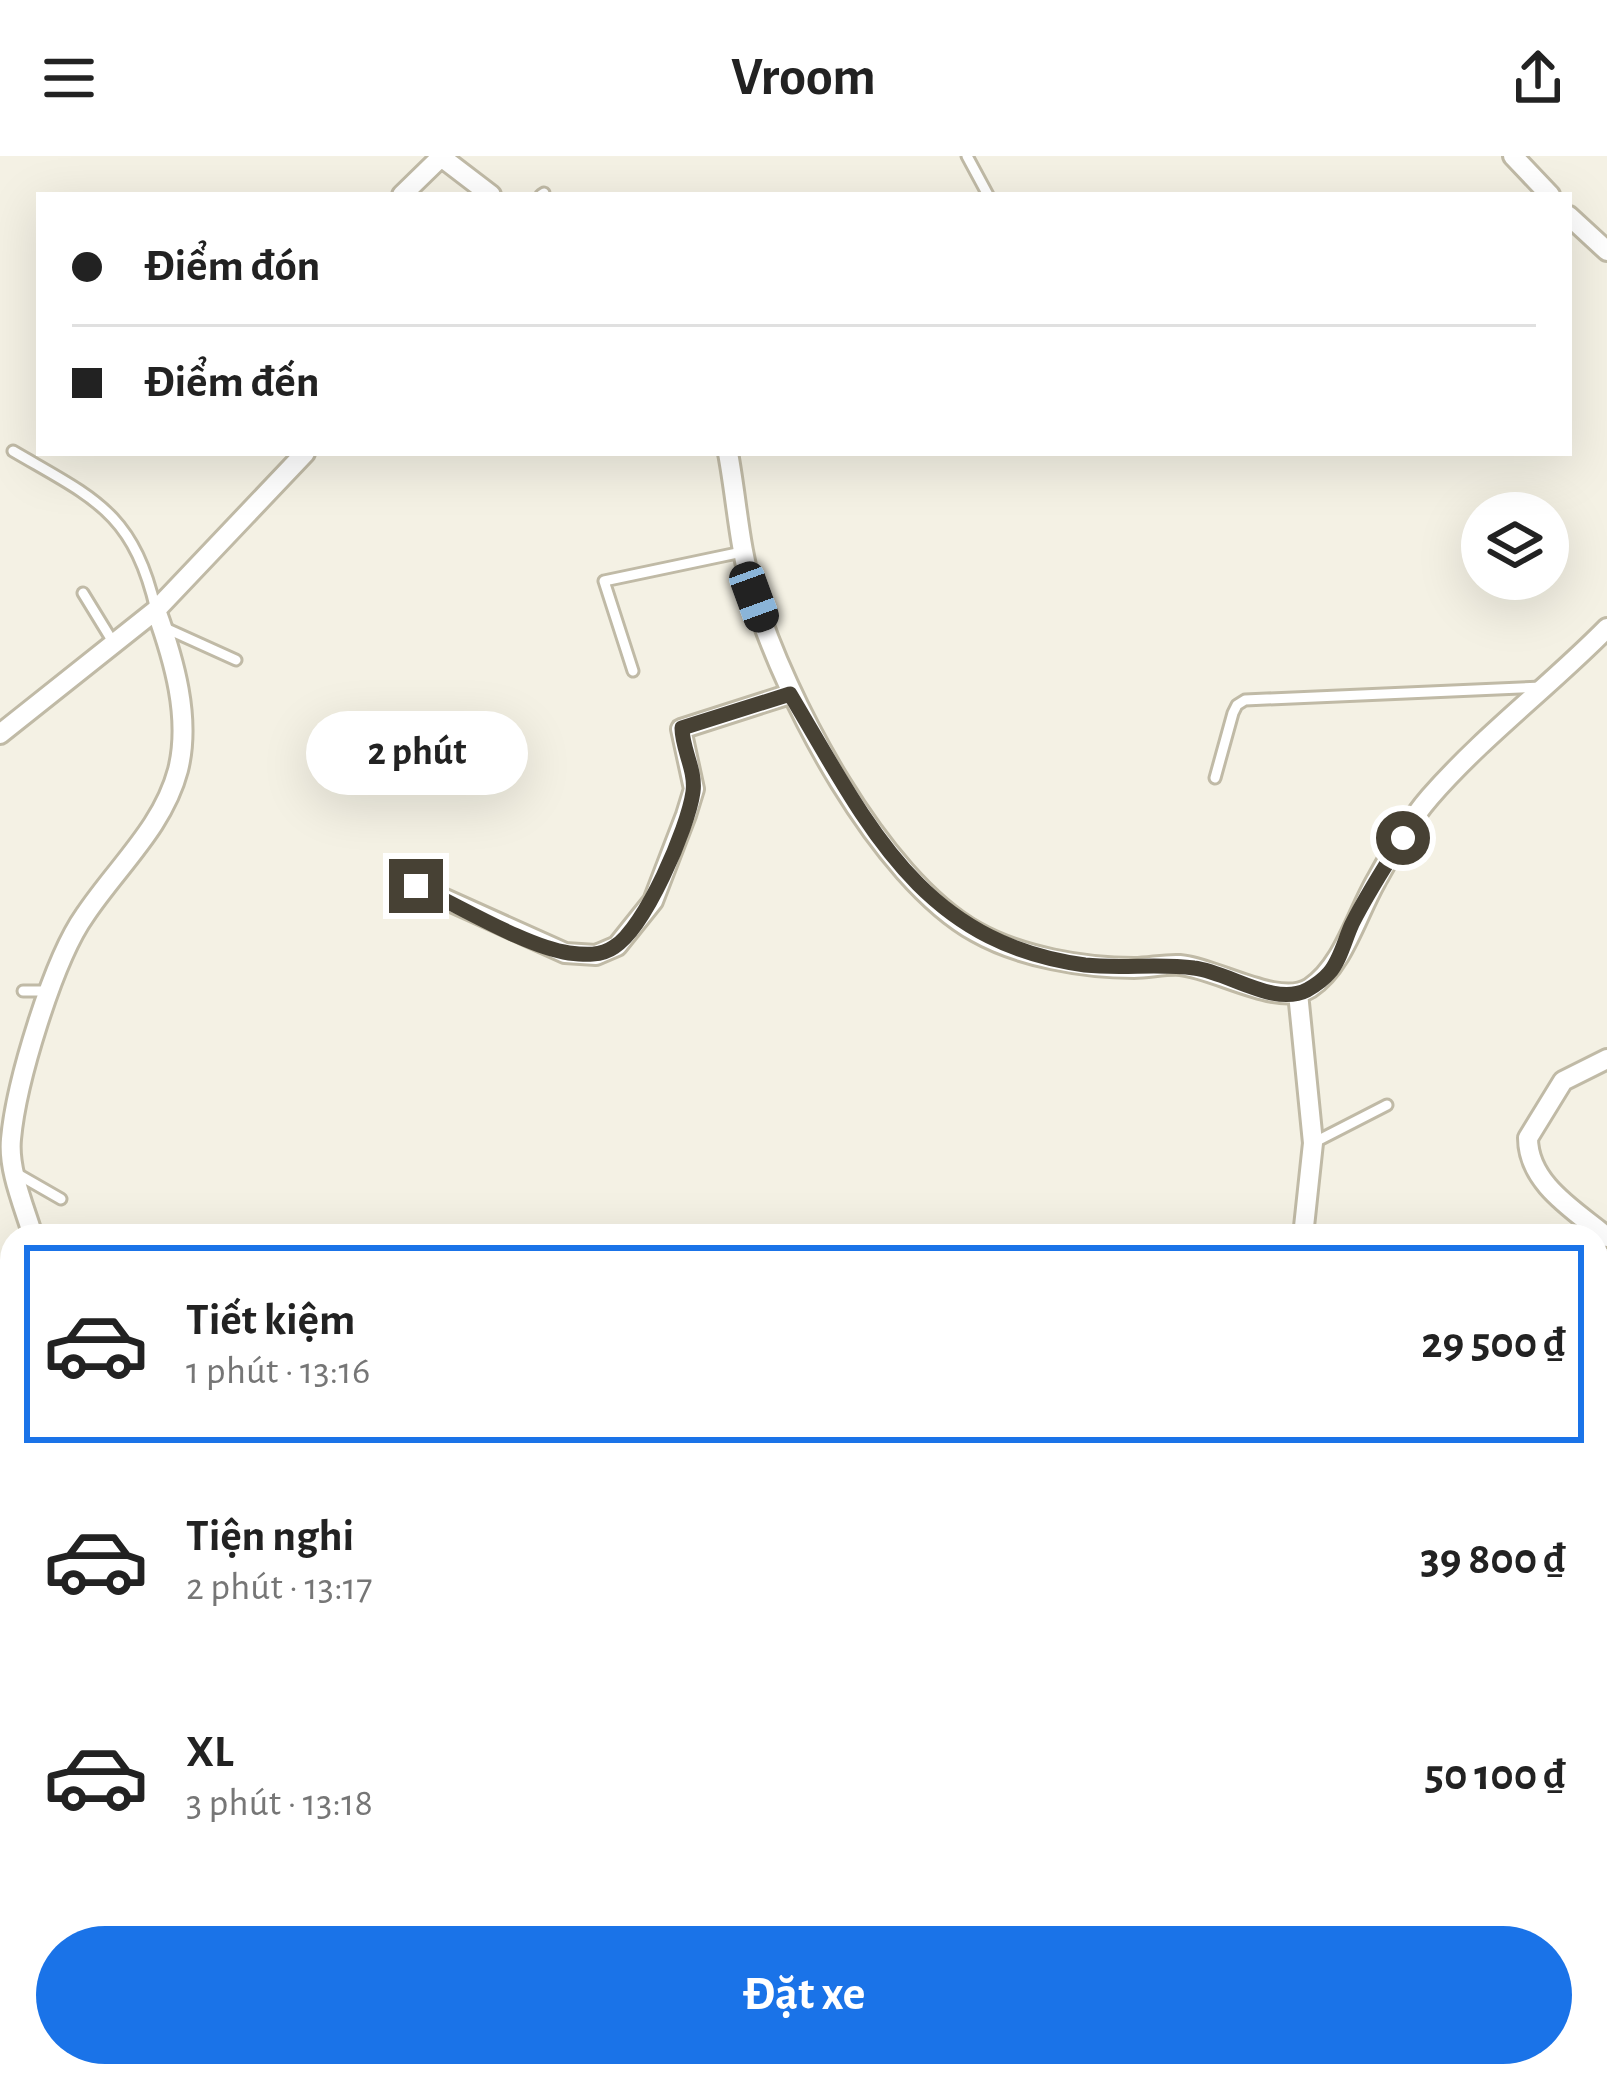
<!DOCTYPE html>
<html lang="vi">
<head>
<meta charset="utf-8">
<style>
	body { margin:0; font-family:"Alegreya Sans",sans-serif; background:#f6f6f6; color:#222; height:100vh; display:flex; flex-direction:column; font-size:45px; white-space:nowrap }
	* { box-sizing:border-box; margin:0 }
	p { font-size:39px; color:#767676 }
	.icon { flex:none; width:66px; height:66px; fill:none; stroke:currentColor; stroke-width:2; stroke-linecap:round; stroke-linejoin:round }
	.map { position:relative; flex:1; overflow:hidden }
	.panel { position:absolute; left:0px; top:1068px; width:1608px; height:864px; display:flex; flex-direction:column; background:#fff; border-radius:36px 36px 0 0; box-shadow:0 12px 48px #0002 }
	.panel>* { flex:none }
	.top-card { position:absolute; left:36px; top:36px; width:1536px; height:264px; border-radius:0px; box-shadow:0 12px 48px #0002; display:grid; align-content:center; height:264px; padding:0 36px; background:#fff }
	.fabs { position:absolute; left:1461px; top:336px; display:grid; gap:24px }
	.fabs a { display:grid; place-items:center; width:108px; height:108px; border-radius:50%; background:#fff; box-shadow:0 12px 48px #0002; font-size:60px }
	.end { position:absolute; width:54px; height:54px; margin:-27px; border:15px solid #474134; background:#fff; box-shadow:0 0 0 6px #fff }
	.from { border-radius:50% }
	.bubble { position:absolute; height:84px; border-radius:42px; background:#fff; box-shadow:0 12px 48px #0002; font-size:39px; font-weight:700; line-height:84px; text-align:center }
	.car { position:absolute; width:36px; height:72px; margin:-36px -18px; border-radius:15px; box-shadow:0 0 9px 3px #0007; background:linear-gradient(#222 24%,#8ab4d8 0 40%,#222 0 76%,#8ab4d8 0 86%,#222 0) }
	.top-card b { display:flex; align-items:center; gap:42px; height:114px; font-size:45px }
	.top-card b+b { border-top:3px solid #e0e0e0 }
	.top-card i { width:30px; height:30px; background:#222 }
	ul { padding:21px 0 0; list-style:none }
	li { display:flex; align-items:center; gap:36px; height:198px; margin:0 24px 18px; padding:0 12px; border:6px solid transparent; border-radius:0px }
	li div { flex:1 }
	li b { display:block; font-size:45px }
	li em { font-style:normal; font-weight:700 }
	li.active { border-color:#1a73e8 }
	li>.icon { width:108px; height:108px; stroke-width:1.5 }
	.cta { display:flex; gap:24px; margin-top:auto; padding:24px 36px }
	.cta a { flex:1; height:138px; border-radius:72px; background:#1a73e8; color:#fff; font-size:48px; font-weight:700; line-height:138px; text-align:center }
	header { display:flex; justify-content:space-between; align-items:center; height:156px; padding:0 36px; background:#fff; font-size:54px; font-weight:700 }
	.map>svg:first-child { display:block }
	.lines { fill:none; stroke-linecap:round; stroke-linejoin:round }
	.lane-casing { stroke:#c0baa6; stroke-width:15 }
	.street-casing { stroke:#c0baa6; stroke-width:24 }
	.path { stroke:#c3b796; stroke-width:3; stroke-dasharray:6 6; stroke-linecap:butt }
	.lane { stroke:#fff; stroke-width:9 }
	.street { stroke:#fff; stroke-width:18 }
	.route { stroke:#474134; stroke-width:15 }
</style>
</head>
<body>
<header><svg class="icon" aria-label="menu" viewBox="0 0 24 24"><path d="M4 6h16M4 12h16M4 18h16"/></svg>Vroom<svg class="icon" aria-label="share" viewBox="0 0 24 24"><path d="M12 15V3M7 8l5-5 5 5M5 13v7h14v-7"/></svg></header>
<div class="map">
<svg width="1607" height="1932" viewBox="0 0 1607 1932">
	<rect width="100%" height="100%" fill="#f4f1e4"/>
	<g class="lines">
		<!-- lane casing -->
		<g class="lane-casing">
			<path id="lane" d="M967,0L988,39
				M541,39L544,37
				M13,295C93,342 133,355 156,454
				M83,437L113,486
				M163,471L236,504
				M633,515L604,425L742,396
				M1215,622L1233,557L1237,549L1245,544L1542,531
				M23,835H49
				M1313,987L1387,949
				M14,1016L61,1043
				M1596,1914L1603,1904
				M756,1920L762,1925L773,1920
				M1139,1920L1140,1932
				M1583,1932L1592,1920"/>
		</g>
		<!-- street casing -->
		<g class="street-casing">
			<path id="street" d="M440,0L491,39
				M1513,0L1550,39
				M402,39L441,1
				M1569,60L1607,95
				M728,297C737,345 739,393 754,440C785,543 879,722 976,776C1020,801 1084,812 1134,812C1149,812 1165,808 1180,809C1216,812 1279,852 1310,832C1343,810 1356,760 1376,725C1391,698 1409,665 1430,641C1483,580 1550,530 1607,472
				M0,578L156,454L305,297
				M416,730L565,797L596,799L617,790L653,745L686,659L694,633L681,573L790,538
				M1298,837L1313,987L1303,1080
				M1607,903L1563,925L1528,982C1528,1028 1576,1055 1607,1081
				M33,1080C24,1050 8,1014 11,983C16,927 53,804 85,759C117,711 163,671 178,614C191,562 174,504 156,454
				M1596,1197L1607,1208
				M872,1920L889,1932
				M1451,1920L1460,1932
				M1408,1932L1417,1920"/>
		</g>
		<!-- path -->
		<path class="path" d="M16,1932L17,1920"/>
		<!-- lane -->
		<use href="#lane" class="lane"/>
		<!-- street -->
		<use href="#street" class="street"/>
	</g>
	<g class="lines">
		<!-- route -->
		<path class="route" d="M416,730C458,749 526,791 569,797C585,799 601,800 614,791C645,772 688,672 693,636C696,614 682,593 682,572L790,538C867,667 920,787 1085,809C1122,813 1158,807 1194,812C1229,816 1274,851 1307,834C1314,830 1324,823 1329,817C1340,805 1345,783 1352,768C1367,738 1385,710 1403,682"/>
	</g>
</svg>
<div class="fabs">
<a><svg class="icon" aria-label="layers" viewBox="0 0 24 24"><path d="M12 4l9 5-9 5-9-5zM3 14l9 5 9-5"/></svg></a>
</div>
<i class="end from" style="left:1403px;top:682px"></i>
<i class="end" style="left:416px;top:730px"></i>
<div class="bubble" style="left:306px;top:555px;width:222px">2 phút</div>
<i class="car" style="left:754px;top:441px;rotate:160deg"></i>
<div class="top-card">
<b><i class="from"></i>Điểm đón</b>
<b><i></i>Điểm đến</b>
</div>
<section class="panel">
<ul>
<li class="active"><svg class="icon" aria-label="car" viewBox="0 0 24 24"><path d="M5 17H2v-5l4-1 3-4h7l3 4 3 1v5h-3M9 17h6M6 11h13"/><circle cx="7" cy="17" r="2"/><circle cx="17" cy="17" r="2"/></svg><div><b>Tiết kiệm</b><p>1 phút · 13:16</p></div><em>29 500 ₫</em></li>
<li><svg class="icon" aria-label="car" viewBox="0 0 24 24"><path d="M5 17H2v-5l4-1 3-4h7l3 4 3 1v5h-3M9 17h6M6 11h13"/><circle cx="7" cy="17" r="2"/><circle cx="17" cy="17" r="2"/></svg><div><b>Tiện nghi</b><p>2 phút · 13:17</p></div><em>39 800 ₫</em></li>
<li><svg class="icon" aria-label="car" viewBox="0 0 24 24"><path d="M5 17H2v-5l4-1 3-4h7l3 4 3 1v5h-3M9 17h6M6 11h13"/><circle cx="7" cy="17" r="2"/><circle cx="17" cy="17" r="2"/></svg><div><b>XL</b><p>3 phút · 13:18</p></div><em>50 100 ₫</em></li>
</ul>
<div class="cta"><a>Đặt xe</a></div>
</section>
</div>
</body>
</html>
